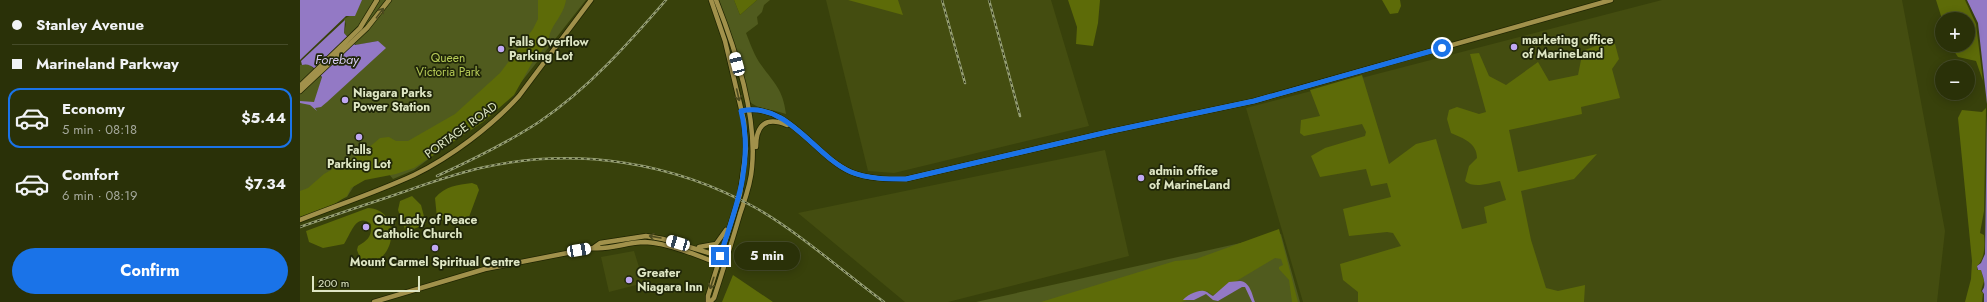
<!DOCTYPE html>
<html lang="en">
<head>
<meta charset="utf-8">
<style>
	body { margin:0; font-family:Jost,sans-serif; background:#363d16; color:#f1f3f6; height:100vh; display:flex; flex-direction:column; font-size:15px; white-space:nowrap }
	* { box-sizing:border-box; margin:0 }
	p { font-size:13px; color:#a5a99c }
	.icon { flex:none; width:22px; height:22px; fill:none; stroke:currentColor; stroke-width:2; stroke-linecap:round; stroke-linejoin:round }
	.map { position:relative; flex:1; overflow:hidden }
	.details { display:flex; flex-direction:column; background:#2a3108; width:300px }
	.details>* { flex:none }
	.guide { display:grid; align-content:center; height:88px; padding:0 12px; background:#2a3108 }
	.controls { position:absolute; left:1635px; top:12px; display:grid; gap:8px }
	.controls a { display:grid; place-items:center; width:40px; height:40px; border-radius:50%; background:#2a3108; box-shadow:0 2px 10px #0003,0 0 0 1px #464c29; font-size:20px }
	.scale { position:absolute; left:12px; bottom:10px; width:108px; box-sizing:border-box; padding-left:4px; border:2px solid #dee6c4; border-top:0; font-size:11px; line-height:14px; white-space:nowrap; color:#dee6c4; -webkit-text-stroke:3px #202609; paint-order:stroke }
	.end { position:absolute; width:18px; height:18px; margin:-9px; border:5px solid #1a73e8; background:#fff; box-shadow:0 0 0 2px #fff }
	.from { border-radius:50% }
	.bubble { position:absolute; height:28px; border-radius:14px; background:#2a3108; box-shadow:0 2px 10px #0003,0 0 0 1px #464c29; font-size:13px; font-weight:700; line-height:28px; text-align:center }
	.car { position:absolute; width:12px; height:24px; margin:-12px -6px; border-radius:5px; box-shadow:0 0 3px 1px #0007; background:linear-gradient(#fff 24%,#345 0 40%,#fff 0 76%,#345 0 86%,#fff 0) }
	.guide b { display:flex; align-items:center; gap:14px; height:38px; font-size:15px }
	.guide b+b { border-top:1px solid #464c29 }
	.guide i { width:10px; height:10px; background:#f1f3f6 }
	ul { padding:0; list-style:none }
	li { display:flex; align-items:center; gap:12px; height:60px; margin:0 8px 6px; padding:0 4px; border:2px solid transparent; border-radius:12px }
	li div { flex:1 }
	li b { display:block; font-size:15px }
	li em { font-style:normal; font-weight:700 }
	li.current { border-color:#1a73e8 }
	li>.icon { width:36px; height:36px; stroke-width:1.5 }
	.cta { display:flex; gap:8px; margin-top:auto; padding:8px 12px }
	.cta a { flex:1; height:46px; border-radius:24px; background:#1a73e8; color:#fff; font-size:16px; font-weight:700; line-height:46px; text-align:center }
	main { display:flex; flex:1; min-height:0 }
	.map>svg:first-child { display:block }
	.built { fill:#444d10 }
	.green { fill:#505b1e }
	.forest { fill:#5d6b08 }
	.water { fill:#9379c5 }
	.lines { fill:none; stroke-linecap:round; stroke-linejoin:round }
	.secondary-casing { stroke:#202602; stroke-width:6 }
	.secondary { stroke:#a1914b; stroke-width:4.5 }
	.rail-casing { stroke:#97a075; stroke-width:2.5 }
	.rail { stroke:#202609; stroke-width:1; stroke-dasharray:3; stroke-linecap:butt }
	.oneway { stroke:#4d4b20 }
	.route { stroke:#1a73e8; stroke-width:5 }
	.poi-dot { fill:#c0a8f3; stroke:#202609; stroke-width:1.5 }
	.labels { text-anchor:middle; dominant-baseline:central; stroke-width:3.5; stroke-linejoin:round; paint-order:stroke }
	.poi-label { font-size:12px; font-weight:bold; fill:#dee6c4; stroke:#202609; text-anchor:start }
	.park-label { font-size:12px; fill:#b6cb57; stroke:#202609 }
	.street-label { font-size:12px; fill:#dee6c4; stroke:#202609 }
	.water-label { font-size:13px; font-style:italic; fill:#d6caf3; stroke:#202609 }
</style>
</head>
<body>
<main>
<section class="details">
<div class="guide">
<b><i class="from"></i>Stanley Avenue</b>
<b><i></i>Marineland Parkway</b>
</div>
<ul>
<li class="current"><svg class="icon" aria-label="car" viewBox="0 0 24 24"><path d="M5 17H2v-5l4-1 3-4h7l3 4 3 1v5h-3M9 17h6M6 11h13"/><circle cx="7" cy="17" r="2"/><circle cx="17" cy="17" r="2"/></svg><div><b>Economy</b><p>5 min · 08:18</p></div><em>$5.44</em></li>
<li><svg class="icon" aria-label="car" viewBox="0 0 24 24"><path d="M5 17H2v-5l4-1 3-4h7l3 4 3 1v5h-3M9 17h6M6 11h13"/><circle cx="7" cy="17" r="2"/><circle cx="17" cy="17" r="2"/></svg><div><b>Comfort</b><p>6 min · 08:19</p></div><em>$7.34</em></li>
</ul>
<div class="cta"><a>Confirm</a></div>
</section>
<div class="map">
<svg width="1687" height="302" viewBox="0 0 1687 302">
	<rect width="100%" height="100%" fill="#38410b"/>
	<!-- built -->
	<path class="built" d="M526,0H751L789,126L594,173L568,171Z
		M1362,0H1602L1645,231L1637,302H1003L946,108Z
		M805,150L829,256L648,302H605L498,213Z
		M334,251L344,283L309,292L301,257Z"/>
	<!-- green -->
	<path class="green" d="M62,0H286L207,100L114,170L93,179L88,173L65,179L54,186L47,197L0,215V65L9,64L22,78L14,104L78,41L56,45L44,33L46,24L44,19L55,13Z
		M418,0H434L440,15L457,0H470L464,5L462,12L457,17L458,24L446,33C450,43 453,52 459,62C473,82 483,88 486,114C474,109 458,110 449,101Z
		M981,234L1000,302H676Z"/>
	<!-- forest -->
	<path class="forest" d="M238,0H266C263,18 248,27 249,42L232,63L214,95L183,122L114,168L96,174L65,180L51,188L47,196L25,210L0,219V191L8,188L24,174L66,150L80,138L89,137L96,141H108L155,114L200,73L233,29L238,19Z
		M434,0H457L440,15Z
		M548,0H598L603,15Z
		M768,0H800L798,23L793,46L776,44L777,27Z
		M1082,0H1100L1101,6L1098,13L1090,14Z
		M1636,0H1665L1676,24L1683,81L1676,61L1658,57L1650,45H1668V19H1642Z
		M1309,41L1315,44L1319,59L1312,69L1320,98L1281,107L1282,114L1209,130L1218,172L1297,154L1274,179L1221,191L1231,240L1246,288L1258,291L1285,285L1284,302H1058V292L1043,280L1040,264L1101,246L1093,233L1087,232L1049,236L1043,209L1091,197L1087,183L1071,186L1066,169L1020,177L1011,156L1025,148L1065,136L1066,132L1062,124L1004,136L1000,133L1001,120L1020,116L1010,90L1062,75L1089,164L1116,144L1136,139L1162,229L1187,223L1184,207L1206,200L1200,181C1189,183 1174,189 1165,181L1169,166L1177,158C1177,143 1163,138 1151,133L1147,119L1149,110L1157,107L1179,114L1186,112L1170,54L1179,53L1189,76L1206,85L1238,62L1249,81L1278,75L1282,55L1285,50Z
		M1686,108L1684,211L1680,233L1684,235C1685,245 1685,259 1677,266V270H1681L1684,281L1681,291L1683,293L1682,302H1665L1671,279L1672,261L1658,118L1662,110L1682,112Z
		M172,183L177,185L179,190L169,217L148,222L137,218L135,198C145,186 157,185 172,183Z
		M112,196L121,205L126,224L106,232L98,210L100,201Z
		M68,208C102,209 97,264 65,263L60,258L57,250L58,246C68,240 72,237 71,224C56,212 51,234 44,244L23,248L9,242L6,231Z
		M979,229L998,302H992L989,280L979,269V267L983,265L981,259L975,258L913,295L907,291L882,302H741L875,261L896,259Z
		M433,275L473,302H422Z"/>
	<!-- water -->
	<path class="water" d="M0,0H62L55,16H46L0,60Z
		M1667,0H1687V104L1678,23Z
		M45,20L44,33L55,45L78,41L86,48L27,102L21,107L15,108L17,111L10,105L0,103V101L14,102L22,77C17,71 11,62 2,65L1,61Z
		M1687,115V302H1684V294L1682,291C1687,285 1683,277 1681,270H1678L1677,266L1681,263L1685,254Z
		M940,281C950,282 952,294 955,302H952L945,287H942L918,301L913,300L906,294L894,300H883C885,296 899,289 904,291C907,291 910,295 913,296L929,282Z"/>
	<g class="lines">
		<!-- secondary casing -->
		<g class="secondary-casing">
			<path id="secondary" d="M0,86L60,28L77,0
				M0,91L67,28L89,0
				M441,111C488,101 514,156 551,172C568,179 587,179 606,179L812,131L954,101L1311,0
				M456,147C456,125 466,116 487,125
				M0,220C38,205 77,192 114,175C151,157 192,126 219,96L291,0
				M399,247L416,244L426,230
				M293,248L300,243L346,236L363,239L422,257
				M74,302L185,269L293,248C310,250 327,242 345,242C369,243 402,257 424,266
				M408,302V296L440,194L446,149L444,121L425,41L411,0
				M410,302L414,298C423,270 432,242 440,214C445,199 451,184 452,167C457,116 435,48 416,0"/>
		</g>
		<!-- secondary -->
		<use href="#secondary" class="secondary"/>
		<!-- rail casing -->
		<g class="rail-casing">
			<path id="rail" d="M642,0L665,83
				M689,0L720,116
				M137,176C172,160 207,143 239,122C288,89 328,44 366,0
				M0,227C34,215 68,204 103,192C129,183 157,173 185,167C277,147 373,162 456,208C501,234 542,271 584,302"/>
		</g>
		<!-- rail -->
		<use href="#rail" class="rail"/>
	</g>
	<!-- one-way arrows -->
	<defs><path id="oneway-shaft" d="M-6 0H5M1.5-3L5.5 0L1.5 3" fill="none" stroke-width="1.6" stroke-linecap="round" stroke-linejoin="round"/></defs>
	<g class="oneway">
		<use href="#oneway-shaft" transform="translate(80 13) rotate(-53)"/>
		<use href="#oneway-shaft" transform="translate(438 95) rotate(77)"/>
		<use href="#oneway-shaft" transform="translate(355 237) rotate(-170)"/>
		<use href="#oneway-shaft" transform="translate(412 283) rotate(108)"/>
	</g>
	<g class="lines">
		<!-- route -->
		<path class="route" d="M420,256C436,208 454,162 441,111C488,101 514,156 551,172C568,179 587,179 606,179L812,131L954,101L1142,48"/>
	</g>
	<!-- markers -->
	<g class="poi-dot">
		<circle cx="1214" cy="47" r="4"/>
		<circle cx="201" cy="49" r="4"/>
		<circle cx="45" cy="100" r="4"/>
		<circle cx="59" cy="137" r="4"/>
		<circle cx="841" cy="178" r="4"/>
		<circle cx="66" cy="227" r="4"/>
		<circle cx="135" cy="248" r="4"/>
		<circle cx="329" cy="280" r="4"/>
	</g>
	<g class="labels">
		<!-- poi labels -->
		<g class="poi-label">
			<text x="1222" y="40">marketing office<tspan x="1222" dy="14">of MarineLand</tspan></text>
			<text x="209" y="42">Falls Overflow<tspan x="209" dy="14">Parking Lot</tspan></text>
			<text x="53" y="93">Niagara Parks<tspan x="53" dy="14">Power Station</tspan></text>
			<text x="59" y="150" text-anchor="middle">Falls<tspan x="59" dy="14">Parking Lot</tspan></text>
			<text x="849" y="171">admin office<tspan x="849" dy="14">of MarineLand</tspan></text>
			<text x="74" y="220">Our Lady of Peace<tspan x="74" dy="14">Catholic Church</tspan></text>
			<text x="135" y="262" text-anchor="middle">Mount Carmel Spiritual Centre</text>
			<text x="337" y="273">Greater<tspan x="337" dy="14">Niagara Inn</tspan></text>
		</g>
		<!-- park labels -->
		<g class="park-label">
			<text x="148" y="58">Queen<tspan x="148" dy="14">Victoria Park</tspan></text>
		</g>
		<!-- street labels -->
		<g class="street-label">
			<text transform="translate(161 130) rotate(-36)">PORTAGE ROAD</text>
		</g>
		<!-- water labels -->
		<g class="water-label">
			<text x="37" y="59">Forebay</text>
		</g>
	</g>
</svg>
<div class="controls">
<a>+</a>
<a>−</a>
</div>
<div class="scale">200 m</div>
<i class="end from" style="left:1142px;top:48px"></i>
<i class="end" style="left:420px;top:256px"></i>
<div class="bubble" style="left:434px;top:242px;width:66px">5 min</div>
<i class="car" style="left:437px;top:64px;rotate:345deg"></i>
<i class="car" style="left:378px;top:243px;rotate:286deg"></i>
<i class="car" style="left:279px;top:250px;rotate:80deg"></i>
</div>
</main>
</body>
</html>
